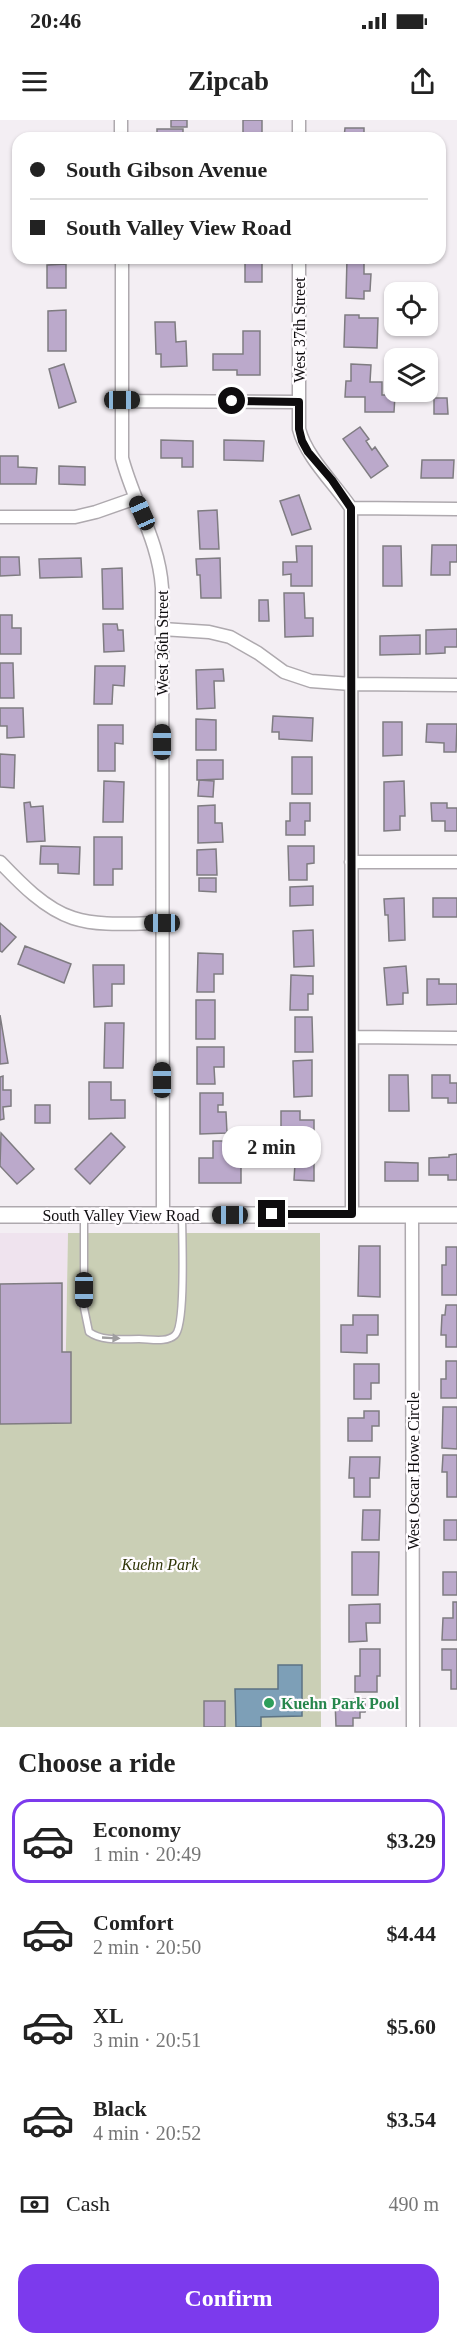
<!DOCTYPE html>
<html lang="en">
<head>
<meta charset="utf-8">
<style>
	body { margin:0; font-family:Georgia,serif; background:#f6f6f6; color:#222; height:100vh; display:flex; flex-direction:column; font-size:22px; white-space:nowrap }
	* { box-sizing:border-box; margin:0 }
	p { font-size:20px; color:#767676 }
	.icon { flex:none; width:33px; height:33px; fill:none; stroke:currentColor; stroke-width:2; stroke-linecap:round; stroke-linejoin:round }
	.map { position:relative; height:1607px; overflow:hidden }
	.details { display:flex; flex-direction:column; background:#fff; flex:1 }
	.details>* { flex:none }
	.top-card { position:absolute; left:12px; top:12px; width:434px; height:132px; border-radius:18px; box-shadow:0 2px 4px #0004; display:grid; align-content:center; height:132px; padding:0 18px; background:#fff }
	.fabs { position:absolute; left:384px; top:162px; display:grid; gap:12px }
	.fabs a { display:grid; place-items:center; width:54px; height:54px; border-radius:12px; background:#fff; box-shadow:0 2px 4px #0004; font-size:30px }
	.end { position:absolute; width:27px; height:27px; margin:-14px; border:8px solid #0e0c0e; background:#fff; box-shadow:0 0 0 3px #fff }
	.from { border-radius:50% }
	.bubble { position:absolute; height:42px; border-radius:18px; background:#fff; box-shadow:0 2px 4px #0004; font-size:20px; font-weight:700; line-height:42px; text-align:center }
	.car { position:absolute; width:18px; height:36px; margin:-18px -9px; border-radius:8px; box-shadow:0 0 4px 2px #0007; background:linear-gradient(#222 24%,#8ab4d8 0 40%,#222 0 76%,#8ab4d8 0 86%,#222 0) }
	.top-card b { display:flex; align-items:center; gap:21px; height:57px; font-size:22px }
	.top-card b+b { border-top:2px solid #e0e0e0 }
	.top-card i { width:15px; height:15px; background:#222 }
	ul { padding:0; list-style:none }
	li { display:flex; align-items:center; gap:18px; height:84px; margin:0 12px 9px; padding:0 6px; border:3px solid transparent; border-radius:18px }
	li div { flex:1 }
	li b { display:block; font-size:22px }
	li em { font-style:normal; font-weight:700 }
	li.active { border-color:#7c3aed }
	li>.icon { width:54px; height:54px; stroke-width:1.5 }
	h2 { padding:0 18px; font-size:27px; line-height:72px }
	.pay { display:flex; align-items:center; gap:15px; height:66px; padding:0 18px; font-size:22px }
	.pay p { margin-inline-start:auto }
	.button { display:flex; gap:12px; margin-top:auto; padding:12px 18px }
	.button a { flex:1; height:69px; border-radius:18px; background:#7c3aed; color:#fff; font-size:24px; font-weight:700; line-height:69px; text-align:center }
	.status { display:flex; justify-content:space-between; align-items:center; height:42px; padding:0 30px; background:#fff; direction:ltr }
	.status svg { height:16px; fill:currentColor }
	header { display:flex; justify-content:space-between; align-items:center; height:78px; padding:0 18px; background:#fff; font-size:27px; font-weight:700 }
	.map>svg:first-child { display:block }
	.built { fill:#efe3ee }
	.green { fill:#cacfb5 }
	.water { fill:#7d9fb7; stroke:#5c7384; stroke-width:1.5 }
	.building { fill:#bba9cb; stroke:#7f7c81; stroke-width:1.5 }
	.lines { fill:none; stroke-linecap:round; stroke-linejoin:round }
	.service-casing { stroke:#aea9ae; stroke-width:9 }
	.minor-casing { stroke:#aea9ae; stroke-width:15 }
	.tertiary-casing { stroke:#aea9ae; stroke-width:18 }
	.service { stroke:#fff; stroke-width:6 }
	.minor { stroke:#fff; stroke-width:12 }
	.tertiary { stroke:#fff; stroke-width:15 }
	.oneway { fill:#9f9e9f }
	.route { stroke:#0e0c0e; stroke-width:8 }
	.leisure-dot { fill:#2e9e5b; stroke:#fffcff; stroke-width:2 }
	.labels { text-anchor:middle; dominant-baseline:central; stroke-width:4.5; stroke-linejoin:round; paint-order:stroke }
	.street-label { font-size:16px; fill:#0e0c0e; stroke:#fffcff }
	.park-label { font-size:16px; font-style:italic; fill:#2f3507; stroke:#fffcff }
	.leisure-label { font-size:16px; font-weight:bold; fill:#27864d; stroke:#fffcff; text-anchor:start }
</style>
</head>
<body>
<div class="status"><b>20:46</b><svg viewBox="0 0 49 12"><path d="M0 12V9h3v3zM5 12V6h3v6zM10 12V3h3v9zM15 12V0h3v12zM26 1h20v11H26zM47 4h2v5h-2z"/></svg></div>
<header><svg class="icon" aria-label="menu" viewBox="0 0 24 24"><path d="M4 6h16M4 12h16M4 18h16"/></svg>Zipcab<svg class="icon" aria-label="share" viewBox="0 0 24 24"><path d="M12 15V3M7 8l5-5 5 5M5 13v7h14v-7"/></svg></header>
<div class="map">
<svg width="457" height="1607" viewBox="0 0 457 1607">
	<rect width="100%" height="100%" fill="#f3eef3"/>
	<!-- built -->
	<path class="built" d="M0,1113H68L65,1281H0Z"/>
	<!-- green -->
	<path class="green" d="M68,1113H320L321,1607H0V1281L65,1280Z"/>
	<!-- water -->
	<path class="water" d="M278,1545H302V1596L261,1597V1607H236L235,1569H278Z"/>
	<!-- building -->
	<path class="building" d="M171,0H187V7H171Z
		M243,0H262V18H243Z
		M345,8H364V18H344Z
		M157,9H183V18H157Z
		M157,138H176V140H157Z
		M245,138H262V162H245Z
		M347,138H364V154H371L370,171H364V179L346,178Z
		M66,144V168H47V145Z
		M389,185H394V202L389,203Z
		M66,190V231H48V191Z
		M345,195H359V198H378L377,228L344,227Z
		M155,202H175L176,222L186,221L187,246L161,247V234H156Z
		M243,211H260V255H237V250H213V234H243Z
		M64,244L76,282L59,288L49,249Z
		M351,244L371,245L370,262H382V275H395L394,292H365V277H345L346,261H351Z
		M434,278H447L448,294H434Z
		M360,307L369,319L366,321L372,330L375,327L388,346L371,358L343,319Z
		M161,320L193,321V347H182V338H161Z
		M224,320L264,321L263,341L224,340Z
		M0,336H18V347L37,348L36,364H0Z
		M422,340H454L453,358H421Z
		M59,346L85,347V365L59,364Z
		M299,375L311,409L292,415L280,381Z
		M217,390L219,429H200L198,391Z
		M432,425H457V442H450V455H431Z
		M296,426H312V466H291V454L283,455V442H297Z
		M383,426H401L402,466H383Z
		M0,437H19L20,455L0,456Z
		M81,438L82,457L40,458L39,439Z
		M220,438L221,478H201L200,455H197L196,439Z
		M122,448L123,489H103L102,449Z
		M284,473H304L305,498H313V516L285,517Z
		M259,480H268L269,501H259Z
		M0,495H12V508H21V534H0Z
		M103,504H117L118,510H123L124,531L104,532Z
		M457,509V527H445V533L426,534V510Z
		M420,515V534L380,535V516Z
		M0,543H13L14,578H0Z
		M95,546H125L124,566L113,565L112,584H94Z
		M223,549L224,561H214L215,588L197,589L196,550Z
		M0,588H23L24,617L7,618V606H0Z
		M273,596L313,598L312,621L279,619V612H272Z
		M196,599L216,600V630H196Z
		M383,602H402V635L383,636Z
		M427,604H457L456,632H444V623L426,622Z
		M98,605H123V624L115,623V651H98Z
		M0,634L15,635L14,668L0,667Z
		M292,637H312V674H292Z
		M197,640H223V659L197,660Z
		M199,660L214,661L213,677L198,676Z
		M104,661L124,662L123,702H103Z
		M404,661L405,696H400V710L384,711V662Z
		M30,682L31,687L43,686L45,721L27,722L24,683Z
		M290,683H310V701H305V715H286V701H290Z
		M431,683H447V688H457V711H445V701H432Z
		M215,685V703H222L223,722L198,723V686Z
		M94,717H122V749H113V765H94Z
		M41,726L80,727L79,754L58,753V744H40Z
		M288,726H314V743L307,744V760H289Z
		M216,729L217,755H197V730Z
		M199,758H216V772L199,771Z
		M313,766V785L290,786V767Z
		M404,778L405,820L389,821L388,795H385L384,779Z
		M433,778H457V797H433Z
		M0,803L16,817L2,832L0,831Z
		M313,810L314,846L294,847L293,811Z
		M25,826L71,844L64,863L18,844Z
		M198,833L223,834V854H214V872H197Z
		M93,845H124V864H112V886L94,887Z
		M406,846L408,873H403V884L387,885L384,848Z
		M291,855L313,856V874H308V890H290Z
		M427,859H439V864H457V884L427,885Z
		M196,880H215V919H196Z
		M0,895L8,943L0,944Z
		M295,897H312L313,932H295Z
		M105,903H124L123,948H104Z
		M197,927H224V947H214L215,964H197Z
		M312,940V976L294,977L293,941Z
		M389,955H408L409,991H389Z
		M432,955H450V963H457V983H448V978H432Z
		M3,956V970H11V986L3,987L4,999L0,1000V957Z
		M89,962H111V980H125V998L89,999Z
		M200,973H223V985H218V992H226L227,1013L200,1014Z
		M35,985H50V1003H35Z
		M281,991H300V1000H314V1017H281Z
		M1,1013L34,1049L17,1064L0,1046Z
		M111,1013L125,1027L90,1064L75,1049Z
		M213,1021H241V1063H199V1038H213Z
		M289,1032H314V1061L294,1060L295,1043H289Z
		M457,1034V1060H448V1055H429V1038L449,1037V1035Z
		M385,1042L418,1043V1061H385Z
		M359,1126H380V1177L358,1176Z
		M446,1127H457V1175H442V1145H446Z
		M62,1163V1232H71V1303L0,1304V1164Z
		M446,1185H457V1227H446V1215H441L442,1195H445Z
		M353,1195H378V1215H367V1233L341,1232V1205H353Z
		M446,1241H457V1278H441V1259H446Z
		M354,1244H379V1263H371V1279H354Z
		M443,1287H457V1329L442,1328Z
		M364,1291H379V1306H372V1321H348V1298H364Z
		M443,1335H457V1377H447V1352H442Z
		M350,1337H380L379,1358H370V1377H354V1358H349Z
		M363,1390H380L379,1420H362Z
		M444,1400H457V1420H444Z
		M352,1432H379L378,1475H352Z
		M443,1452H457V1475H443Z
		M453,1482H457V1520H442L443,1498H453Z
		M380,1484V1503H366L367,1521L349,1522V1485Z
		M360,1529H380V1556H377V1572H355V1556H360Z
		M442,1529H457V1569H451V1550H442Z
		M365,1579V1592H360V1598H353V1606H336L335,1580Z
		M204,1581H225V1607H204Z"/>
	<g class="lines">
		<!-- service casing -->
		<g class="service-casing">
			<path id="service" d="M84,1095V1188L89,1212C103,1222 123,1219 139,1219C150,1219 167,1223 175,1215C186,1205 182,1114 182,1095"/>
		</g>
		<!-- minor casing -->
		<g class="minor-casing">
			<path id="minor" d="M121,0V18
				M299,18V0
				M122,138V338C134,383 159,421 162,468L163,1095
				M299,138V309C306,337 335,364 351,388L352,1094
				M122,281L299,282
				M351,388L457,389
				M0,397H75L96,392L136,378
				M162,509L209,512L230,517L258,533L284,552L311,561L351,564L457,565
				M0,742C20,763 45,789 73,798C101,807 133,803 162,803
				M351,742H457
				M352,917L457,918
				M412,1095L413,1607"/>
		</g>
		<!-- tertiary casing -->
		<g class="tertiary-casing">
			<path id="tertiary" d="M0,1095H457"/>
		</g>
		<!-- service -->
		<use href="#service" class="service"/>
		<!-- minor -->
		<use href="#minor" class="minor"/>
		<!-- tertiary -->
		<use href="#tertiary" class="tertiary"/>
	</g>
	<!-- one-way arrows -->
	<defs><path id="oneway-solid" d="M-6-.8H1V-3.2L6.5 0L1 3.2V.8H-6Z" transform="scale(1.5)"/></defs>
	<use class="oneway" href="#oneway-solid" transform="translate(111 1218) rotate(3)"/>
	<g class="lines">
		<!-- route -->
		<path class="route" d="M232,281L299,282V309L302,321L308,332L332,360L351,388L352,1094H272"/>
	</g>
	<!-- markers -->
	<circle class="leisure-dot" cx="269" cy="1583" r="6"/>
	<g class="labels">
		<!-- street labels -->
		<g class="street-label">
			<text transform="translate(299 210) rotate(-90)">West 37th Street</text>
			<text transform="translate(162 523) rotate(-90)">West 36th Street</text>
			<text x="121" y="1095">South Valley View Road</text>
			<text transform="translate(413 1351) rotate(-90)">West Oscar Howe Circle</text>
		</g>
		<!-- park labels -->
		<g class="park-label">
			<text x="160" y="1444">Kuehn Park</text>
		</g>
		<!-- leisure labels -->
		<g class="leisure-label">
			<text x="281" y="1583">Kuehn Park Pool</text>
		</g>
	</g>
</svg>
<div class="fabs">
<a><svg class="icon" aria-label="locate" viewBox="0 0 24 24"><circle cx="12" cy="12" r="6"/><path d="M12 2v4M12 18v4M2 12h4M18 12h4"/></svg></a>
<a><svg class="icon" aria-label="layers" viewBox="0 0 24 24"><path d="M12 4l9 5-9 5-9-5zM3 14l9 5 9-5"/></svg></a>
</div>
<i class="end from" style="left:232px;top:281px"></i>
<i class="end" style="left:272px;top:1094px"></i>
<div class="bubble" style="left:222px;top:1006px;width:99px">2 min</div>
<i class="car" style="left:122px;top:280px;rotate:90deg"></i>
<i class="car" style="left:142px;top:393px;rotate:336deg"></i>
<i class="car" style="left:162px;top:622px;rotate:0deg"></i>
<i class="car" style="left:162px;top:803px;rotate:270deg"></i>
<i class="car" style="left:162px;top:960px;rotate:0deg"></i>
<i class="car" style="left:230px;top:1095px;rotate:270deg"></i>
<i class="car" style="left:84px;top:1170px;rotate:180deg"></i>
<div class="top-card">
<b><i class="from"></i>South Gibson Avenue</b>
<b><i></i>South Valley View Road</b>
</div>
</div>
<section class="details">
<h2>Choose a ride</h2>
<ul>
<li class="active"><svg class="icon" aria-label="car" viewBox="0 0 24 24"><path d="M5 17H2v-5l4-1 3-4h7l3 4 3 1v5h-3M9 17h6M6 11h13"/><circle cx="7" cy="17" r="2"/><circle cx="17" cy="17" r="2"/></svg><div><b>Economy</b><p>1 min · 20:49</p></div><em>$3.29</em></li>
<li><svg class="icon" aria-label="car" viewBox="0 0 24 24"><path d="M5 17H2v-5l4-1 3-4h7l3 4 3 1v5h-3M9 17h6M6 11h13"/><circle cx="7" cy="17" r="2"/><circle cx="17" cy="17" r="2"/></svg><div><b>Comfort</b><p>2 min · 20:50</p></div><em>$4.44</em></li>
<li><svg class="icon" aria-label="car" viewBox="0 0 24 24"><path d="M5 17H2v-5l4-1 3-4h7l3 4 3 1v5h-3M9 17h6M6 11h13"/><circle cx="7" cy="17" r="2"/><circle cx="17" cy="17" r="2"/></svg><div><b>XL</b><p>3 min · 20:51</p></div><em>$5.60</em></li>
<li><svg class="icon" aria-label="car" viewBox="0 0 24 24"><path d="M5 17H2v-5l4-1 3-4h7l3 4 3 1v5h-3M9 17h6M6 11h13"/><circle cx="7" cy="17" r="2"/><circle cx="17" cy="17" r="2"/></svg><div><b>Black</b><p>4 min · 20:52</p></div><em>$3.54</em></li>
</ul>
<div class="pay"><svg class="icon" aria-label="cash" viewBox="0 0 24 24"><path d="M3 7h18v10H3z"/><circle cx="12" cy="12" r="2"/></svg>Cash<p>490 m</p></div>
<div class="button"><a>Confirm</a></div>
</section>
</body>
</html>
